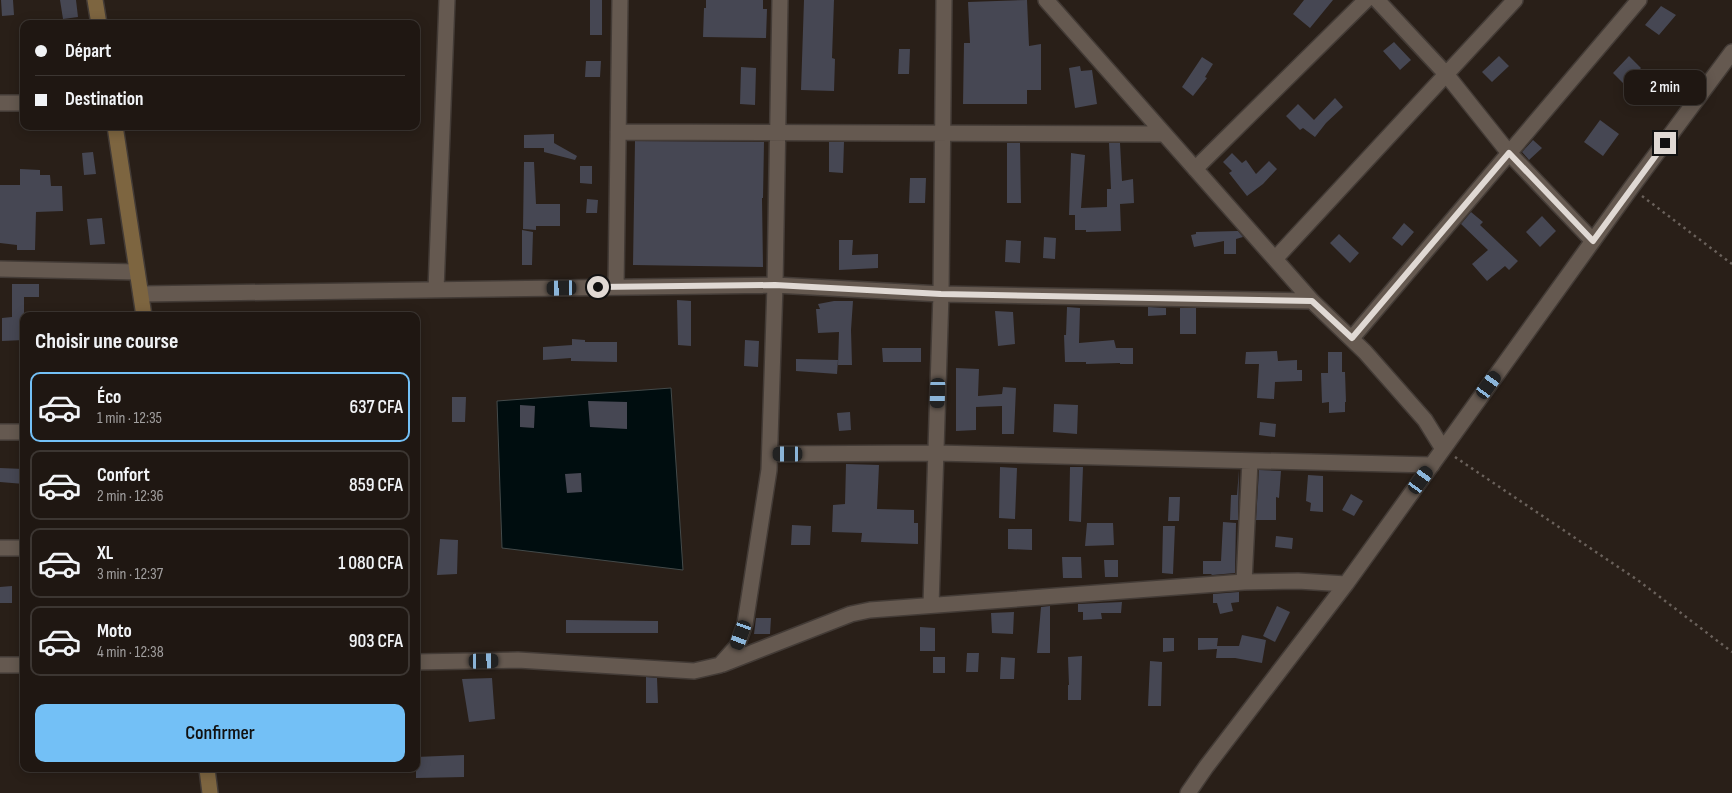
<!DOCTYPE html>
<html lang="fr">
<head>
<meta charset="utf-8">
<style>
	body { margin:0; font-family:"Sofia Sans Condensed",sans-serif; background:#27201b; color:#f1f3f6; height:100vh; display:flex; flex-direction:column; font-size:19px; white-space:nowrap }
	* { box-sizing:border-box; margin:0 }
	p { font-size:16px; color:#a19f9f }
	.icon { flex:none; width:28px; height:28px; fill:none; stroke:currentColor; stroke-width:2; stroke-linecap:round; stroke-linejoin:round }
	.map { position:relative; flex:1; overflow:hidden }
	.sheet { position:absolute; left:20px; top:312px; width:400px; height:460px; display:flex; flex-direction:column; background:#1f1712; border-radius:10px; box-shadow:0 2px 12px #0003,0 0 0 1px #3c3632 }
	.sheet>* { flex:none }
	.banner { position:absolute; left:20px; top:20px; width:400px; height:110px; border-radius:10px; box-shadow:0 2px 12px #0003,0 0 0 1px #3c3632; display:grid; align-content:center; height:110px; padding:0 15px; background:#1f1712 }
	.end { position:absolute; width:22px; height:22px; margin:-11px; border:6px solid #e0d9d4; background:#111; box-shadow:0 0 0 2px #111 }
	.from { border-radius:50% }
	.bubble { position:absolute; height:35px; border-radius:10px; background:#1f1712; box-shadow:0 2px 12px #0003,0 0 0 1px #3c3632; font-size:16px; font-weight:600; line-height:35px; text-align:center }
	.car { position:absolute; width:15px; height:30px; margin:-15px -8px; border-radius:6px; box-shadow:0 0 4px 1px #0007; background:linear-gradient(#222 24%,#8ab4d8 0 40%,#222 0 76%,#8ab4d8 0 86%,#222 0) }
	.banner b { display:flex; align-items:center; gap:18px; height:48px; font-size:19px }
	.banner b+b { border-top:1px solid #3c3632 }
	.banner i { width:12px; height:12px; background:#f1f3f6 }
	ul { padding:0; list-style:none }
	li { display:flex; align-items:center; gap:15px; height:70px; margin:0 10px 8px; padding:0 5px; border:2px solid #3c3632; border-radius:10px }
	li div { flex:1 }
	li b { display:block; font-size:19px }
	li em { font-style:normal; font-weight:600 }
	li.selected { border-color:#73c0f6 }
	li>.icon { width:45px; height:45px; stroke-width:1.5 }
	h2 { padding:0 15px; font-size:22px; line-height:60px }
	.action { display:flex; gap:10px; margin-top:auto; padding:10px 15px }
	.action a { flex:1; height:58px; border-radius:10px; background:#73c0f6; color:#111; font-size:20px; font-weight:600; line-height:58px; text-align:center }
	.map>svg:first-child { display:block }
	.water { fill:#000d0f; stroke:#434a4a }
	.building { fill:#464753 }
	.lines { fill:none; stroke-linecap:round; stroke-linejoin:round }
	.street-casing { stroke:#433b36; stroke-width:18 }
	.secondary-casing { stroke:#433b36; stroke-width:18 }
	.path { stroke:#6a615b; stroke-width:2.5; stroke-dasharray:2.5 4; stroke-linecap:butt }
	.street { stroke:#655950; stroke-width:15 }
	.secondary { stroke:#7d6540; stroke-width:15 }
	.route { stroke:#e0d9d4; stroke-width:6 }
</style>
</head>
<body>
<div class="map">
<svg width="1732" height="793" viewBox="0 0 1732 793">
	<rect width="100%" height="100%" fill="#291f18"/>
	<!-- water -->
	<path class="water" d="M671,388L683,570L502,548L497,401Z"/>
	<!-- building -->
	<path class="building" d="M1,0H13L14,15L2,16Z
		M60,0H76L78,17L63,19Z
		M590,0H602V35H590Z
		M706,0H763V9H767L766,38L703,37L704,8H706Z
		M804,0H834L832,58L835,59L834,91L801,90Z
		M1027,0L1029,46L1041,44V90H1027V104H963L964,43H970L968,2Z
		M1304,0H1333L1310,28L1293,14Z
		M1661,6L1676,15L1659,35L1645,25Z
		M1394,42L1411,60L1400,70L1383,51Z
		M899,49H910L909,74H898Z
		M1499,56L1509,66L1492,82L1482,72Z
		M1629,56L1641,68L1625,85L1613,73Z
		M1202,57L1213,64L1205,77L1207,78L1193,96L1182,87Z
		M586,61H601L600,77H585Z
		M1080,66L1081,71L1092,70L1097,104L1075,108L1069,68Z
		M741,67L756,68L755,105L740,104Z
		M1335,98L1343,107L1326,123L1315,137L1303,128L1300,130L1286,116L1298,104L1314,120Z
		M1600,120L1619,134L1603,156L1584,142Z
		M554,134V143L577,156L575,160L544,152V148H524V135Z
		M1533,140L1542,148L1529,160L1522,152Z
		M635,141L764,142L763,198H762L763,267L633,265Z
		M829,142H844L843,173L829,172Z
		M1007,143H1020L1021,203H1007Z
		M1109,143H1120L1122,181L1133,179L1134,203L1120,204L1121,231L1086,232V230H1075V215H1069L1071,153L1085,155L1081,208L1107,207V189H1111Z
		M93,152L96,174L84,175L82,153Z
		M1232,153L1242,163L1246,160L1256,174L1269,161L1277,169L1263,184L1247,196L1229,173L1232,171L1223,162Z
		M524,162H534L536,204H560V226H536V230L523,229Z
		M580,166H592V184L580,183Z
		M20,169L40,170V175H50L51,186H62L63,211L36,212L35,250H17V245L0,243V185H20Z
		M910,178H926L925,203H909Z
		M587,199L598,200L597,213H586Z
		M1471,212L1483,222L1480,225L1518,261L1509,270L1505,266L1487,281L1472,264L1488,250L1461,224Z
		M1542,216L1556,231L1540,247L1526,232Z
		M102,218L105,244L90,245L87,219Z
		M1404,223L1414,232L1402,246L1392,238Z
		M522,230L533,232L532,265H522Z
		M1236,231H1238L1243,237L1236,239V254H1224V241L1194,247L1191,235L1196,234V232Z
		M1339,234L1359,253L1350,263L1330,243Z
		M1044,237L1056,238L1055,259L1043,258Z
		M839,240H853L852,255L878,254V268L839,270Z
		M1006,240L1021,241L1020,263L1005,262Z
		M12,284H39V297H24V340L2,341V318L12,317Z
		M677,300L691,301V346L678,345Z
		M834,301H853L851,330L852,365H838L839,332L818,333L816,309H820L818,304Z
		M1067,307L1080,308L1079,343L1114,340L1116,348H1133V364H1120V363L1086,364V362H1065L1064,335H1066Z
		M1148,307L1166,308V315L1148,316Z
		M1180,308H1196V334H1180Z
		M995,311L1013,312L1015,344L998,346Z
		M572,339L585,340V342H617V362L571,361V358L543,360V347L572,345Z
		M745,340L759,341L758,367L744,366Z
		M882,348H921V362H883Z
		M1277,351L1278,361L1297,360V370H1302V381L1275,382L1274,399L1257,398L1259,364H1245L1246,352Z
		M1328,352H1342V372H1345L1346,402H1345V412L1329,413V402L1322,403L1321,373H1328Z
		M796,359L838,360L837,374L796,371Z
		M956,368L979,369L978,396L1002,394L1003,387L1016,388L1014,434H1002V406L976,407V430L956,431Z
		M452,397H466L465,422H452Z
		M588,401L627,402V429L590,427Z
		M1054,404L1078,405L1077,434L1053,432Z
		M520,405L535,406L534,428L520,427Z
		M850,412L851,430L839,431L837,413Z
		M1260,422L1276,424L1275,437L1259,435Z
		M846,464L879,465L877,509L914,510V523H918V544L861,542L862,533L832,532L833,505L845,504Z
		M1000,467L1017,468L1015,519L999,518Z
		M1070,467H1083L1081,522L1069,521Z
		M0,468L24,469V484L0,482Z
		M1239,470L1238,520H1230L1231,495H1237Z
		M1259,470L1281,471L1279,498L1276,497V520H1256Z
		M581,473L582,492L567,493L565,474Z
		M1308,475L1323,476V512L1310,511L1311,503L1306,501Z
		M1351,494L1363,501L1354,516L1342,510Z
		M1169,497H1180L1179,521H1168Z
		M1223,522L1236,523L1235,573L1212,575L1211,574H1203V561H1221Z
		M1087,523H1113L1114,545L1085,546Z
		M792,525L811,526L810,545H791Z
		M1163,526H1175L1173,574L1162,573Z
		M1008,529H1032V550L1008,549Z
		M1276,536L1293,538L1292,549L1275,547Z
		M440,539L458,540L457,574L437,575Z
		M1062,557H1081L1082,578H1063Z
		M1104,560H1118V577H1105Z
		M12,586V603H0V587Z
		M1239,592V602L1231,603L1233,611L1220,614L1217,603H1213V594Z
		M1122,602L1121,613H1101L1102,619L1083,620V612H1078V604Z
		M1050,606V653H1037L1041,607Z
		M1277,606L1290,612L1275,642L1263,636Z
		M1014,612L1013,634L992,633L991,613Z
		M756,618H771L770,634H754Z
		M566,620L658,621V633H566Z
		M920,627L935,628V651H920Z
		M1242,635L1266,640L1262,663L1235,658H1216L1217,649L1198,650V638H1218L1217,646H1239Z
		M1163,638H1174V651L1163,652Z
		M967,653H979L978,672H966Z
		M1082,656L1081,700H1068V685H1069L1068,657Z
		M933,657H945V673H933Z
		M1001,657L1015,658L1014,679H1000Z
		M1150,661L1162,662L1161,706H1148Z
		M646,677L657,678L658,703H646Z
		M492,678L495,719L469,722L462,679Z
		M464,755V777L416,778V757Z"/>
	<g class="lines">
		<!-- street casing -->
		<g class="street-casing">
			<path id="street" d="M1046,0L1312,301L1365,352L1425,420L1443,449
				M1377,0L1446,74L1509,153L1593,241
				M0,103H24
				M618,132L1164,134
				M1195,169L1366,0
				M1275,259L1515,0
				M0,269L137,272
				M616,287L620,0
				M436,290L447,0
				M141,294L775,285L941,294L1312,301
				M1352,338L1639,0
				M0,432H24
				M770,454L936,453L1432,465
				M0,548H24
				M1244,582L1250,461
				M931,605L941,294L944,0
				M416,662L518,660L694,671L720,665L737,646L745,624L769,470L775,285L780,0
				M723,664L851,614L870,610L1244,582L1298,581L1346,584
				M0,665H24
				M1188,793L1206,767L1346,584L1631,188L1732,52"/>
		</g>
		<!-- secondary casing -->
		<g class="secondary-casing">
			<path id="secondary" d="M95,0L99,24
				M115,126L144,316
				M207,769L210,793"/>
		</g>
		<!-- path -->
		<path class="path" d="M1642,196L1732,264
			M1455,457L1639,581L1732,652"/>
		<!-- street -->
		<use href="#street" class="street"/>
		<!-- secondary -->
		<use href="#secondary" class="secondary"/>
	</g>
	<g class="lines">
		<!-- route -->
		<path class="route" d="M598,287L775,285L941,294L1312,301L1352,338L1509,153L1593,241L1665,143"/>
	</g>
</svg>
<i class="end from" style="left:598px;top:287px"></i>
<i class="end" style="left:1665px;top:143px"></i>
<div class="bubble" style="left:1624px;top:70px;width:82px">2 min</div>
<i class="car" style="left:562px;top:288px;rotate:269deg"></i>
<i class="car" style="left:1489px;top:385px;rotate:36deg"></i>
<i class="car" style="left:938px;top:393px;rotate:182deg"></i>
<i class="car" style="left:788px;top:454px;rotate:270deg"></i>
<i class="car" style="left:1421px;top:480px;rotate:36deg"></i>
<i class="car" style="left:741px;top:635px;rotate:200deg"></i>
<i class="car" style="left:484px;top:661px;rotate:89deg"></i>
<div class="banner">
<b><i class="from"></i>Départ</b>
<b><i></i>Destination</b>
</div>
<section class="sheet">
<h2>Choisir une course</h2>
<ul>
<li class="selected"><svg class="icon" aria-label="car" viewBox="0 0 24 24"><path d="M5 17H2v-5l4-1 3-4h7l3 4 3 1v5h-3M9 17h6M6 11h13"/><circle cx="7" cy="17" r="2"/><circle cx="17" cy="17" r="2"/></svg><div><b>Éco</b><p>1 min · 12:35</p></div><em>637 CFA</em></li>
<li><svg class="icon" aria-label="car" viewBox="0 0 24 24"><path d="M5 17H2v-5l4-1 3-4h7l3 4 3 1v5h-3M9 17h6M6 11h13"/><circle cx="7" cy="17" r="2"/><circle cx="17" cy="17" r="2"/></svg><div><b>Confort</b><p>2 min · 12:36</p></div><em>859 CFA</em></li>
<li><svg class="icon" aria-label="car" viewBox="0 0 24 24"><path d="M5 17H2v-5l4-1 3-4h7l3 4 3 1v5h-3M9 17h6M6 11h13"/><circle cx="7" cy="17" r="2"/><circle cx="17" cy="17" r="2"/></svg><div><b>XL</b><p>3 min · 12:37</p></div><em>1 080 CFA</em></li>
<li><svg class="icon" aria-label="car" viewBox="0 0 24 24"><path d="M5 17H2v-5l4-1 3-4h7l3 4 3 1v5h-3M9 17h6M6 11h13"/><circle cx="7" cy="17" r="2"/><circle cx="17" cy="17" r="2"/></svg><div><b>Moto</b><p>4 min · 12:38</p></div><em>903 CFA</em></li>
</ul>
<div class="action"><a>Confirmer</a></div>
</section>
</div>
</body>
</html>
